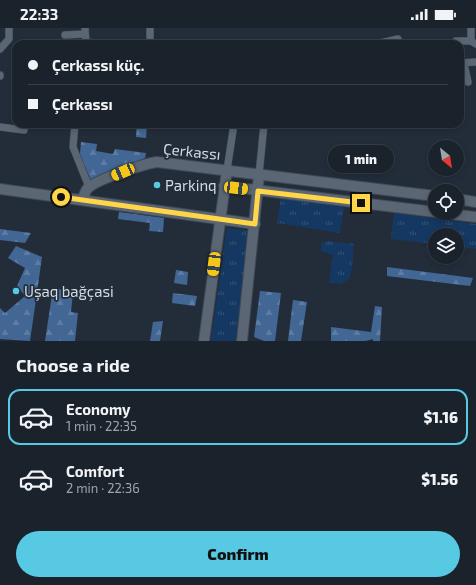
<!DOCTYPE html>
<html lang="en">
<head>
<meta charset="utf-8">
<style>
	body { margin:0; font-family:"Exo 2",sans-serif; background:#232a34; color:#f1f3f6; height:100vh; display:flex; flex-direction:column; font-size:15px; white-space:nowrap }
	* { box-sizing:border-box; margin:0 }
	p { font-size:13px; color:#9fa4a9 }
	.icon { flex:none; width:22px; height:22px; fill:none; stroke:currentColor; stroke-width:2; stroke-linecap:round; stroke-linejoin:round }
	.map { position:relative; height:313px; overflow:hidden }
	.drawer { display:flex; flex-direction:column; background:#1a222c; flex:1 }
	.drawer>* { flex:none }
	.top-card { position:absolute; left:12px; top:12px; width:452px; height:88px; border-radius:12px; box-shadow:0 2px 6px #0003,0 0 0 1px #383f48; display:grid; align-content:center; height:88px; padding:0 16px; background:#1a222c }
	.needle { width:26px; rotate:150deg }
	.fabs { position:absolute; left:428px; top:112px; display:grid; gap:8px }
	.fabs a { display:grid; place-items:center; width:36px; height:36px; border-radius:50%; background:#1a222c; box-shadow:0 2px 6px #0003,0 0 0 1px #383f48; font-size:20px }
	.end { position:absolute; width:18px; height:18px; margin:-9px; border:5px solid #ffd54a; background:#111; box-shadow:0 0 0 2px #111 }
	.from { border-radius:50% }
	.bubble { position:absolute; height:28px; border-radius:14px; background:#1a222c; box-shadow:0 2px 6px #0003,0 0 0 1px #383f48; font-size:13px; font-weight:800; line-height:28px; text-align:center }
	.car { position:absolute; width:12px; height:24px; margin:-12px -6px; border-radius:5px; box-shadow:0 0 3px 1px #0007; background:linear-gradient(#f5c518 24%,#345 0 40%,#f5c518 0 76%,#345 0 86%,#f5c518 0) }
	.top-card b { display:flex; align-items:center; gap:14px; height:38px; font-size:15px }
	.top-card b+b { border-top:1px solid #383f48 }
	.top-card i { width:10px; height:10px; background:#f1f3f6 }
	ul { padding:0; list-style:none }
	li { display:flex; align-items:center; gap:12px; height:56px; margin:0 8px 6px; padding:0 8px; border:2px solid transparent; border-radius:12px }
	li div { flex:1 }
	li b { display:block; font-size:15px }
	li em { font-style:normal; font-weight:800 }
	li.active { border-color:#57c9e3 }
	li>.icon { width:36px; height:36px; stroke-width:1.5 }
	h2 { padding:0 16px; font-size:18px; line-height:48px }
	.cta { display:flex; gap:8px; margin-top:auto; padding:8px 16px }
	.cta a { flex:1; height:46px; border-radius:24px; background:#57c9e3; color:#111; font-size:16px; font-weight:800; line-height:46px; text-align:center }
	.status { display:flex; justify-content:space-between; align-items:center; height:28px; padding:0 20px; background:#1a222c; direction:ltr }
	.status svg { height:11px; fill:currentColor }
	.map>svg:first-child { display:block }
	.grass { fill:url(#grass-tufts) }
	.forest { fill:url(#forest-firs) }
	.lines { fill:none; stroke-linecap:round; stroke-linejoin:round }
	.street-casing { stroke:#404853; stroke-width:8 }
	.secondary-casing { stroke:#404853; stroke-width:12 }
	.street { stroke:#5a6674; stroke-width:7 }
	.secondary { stroke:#5a6674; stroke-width:10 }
	.route { stroke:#ffd54a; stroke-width:5 }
	.poi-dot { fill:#57c9e3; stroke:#232d3a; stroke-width:1.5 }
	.labels { text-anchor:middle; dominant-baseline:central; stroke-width:3.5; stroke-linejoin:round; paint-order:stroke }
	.street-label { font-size:15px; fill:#d3dae3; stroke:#232d3a }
	.poi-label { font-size:15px; fill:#d3dae3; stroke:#232d3a; text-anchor:start }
</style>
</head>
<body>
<div class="status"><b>22:33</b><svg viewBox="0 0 49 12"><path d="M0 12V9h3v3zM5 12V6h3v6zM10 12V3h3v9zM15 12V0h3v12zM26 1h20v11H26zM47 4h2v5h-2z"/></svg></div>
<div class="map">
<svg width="476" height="313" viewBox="0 0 476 313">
	<defs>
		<pattern id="grass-tufts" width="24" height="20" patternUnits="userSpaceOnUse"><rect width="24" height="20" fill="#143862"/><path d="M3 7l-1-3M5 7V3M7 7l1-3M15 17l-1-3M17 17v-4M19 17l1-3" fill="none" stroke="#355478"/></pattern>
		<pattern id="forest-firs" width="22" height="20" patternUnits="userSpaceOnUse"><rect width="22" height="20" fill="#426795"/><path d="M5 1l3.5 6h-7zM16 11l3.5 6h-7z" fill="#5c7ca4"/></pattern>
	</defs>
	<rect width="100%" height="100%" fill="#232d3a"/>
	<!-- grass -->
	<path class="grass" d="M281,169L344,178L340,205L277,195Z
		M394,185L476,196V221L457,219V207H435V216L391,211Z
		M227,200L250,203L236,313H211Z
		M326,213L354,216L352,240L349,251L340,256L329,254L333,227L321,223V214L325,215Z"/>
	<!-- forest -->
	<path class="forest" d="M137,96H147L146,110L136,109Z
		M81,114L97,116L96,123L113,126L115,121L146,125L145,130L91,153L80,126Z
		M119,184L164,190L163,204L149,203L150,195L118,191Z
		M0,201L31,205L25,215L0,212Z
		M16,218L42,229L30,313L0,311V280L5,285L25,268L17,258L25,240L8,230Z
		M387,239L473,250L470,258L387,248Z
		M176,242L188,244L187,257L174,255Z
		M53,260L73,264L71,284L78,285L75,313H45Z
		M260,263L281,265L275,313H264L254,309Z
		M173,265L197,268L195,278L172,275Z
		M293,272L307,274L301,313H288Z
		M375,278L382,279L380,313H373V311L365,313H331V299L371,304Z
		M163,293L160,313H150L153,294Z"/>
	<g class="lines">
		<!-- street casing -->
		<g class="street-casing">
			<path id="street" d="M85,0L86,14L102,16
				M471,0V13
				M65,7L85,6
				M456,13H471L476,16
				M150,16V0
				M376,16L398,11
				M0,21L9,11V0
				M460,35L476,34
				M464,36L468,54
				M0,47V48
				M75,96L73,119L89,159
				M0,99L24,102
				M227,142L234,96
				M259,147L264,96"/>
		</g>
		<!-- secondary casing -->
		<g class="secondary-casing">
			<path id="secondary" d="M224,158L435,184
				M0,161L255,196
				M83,171C84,167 85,163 88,160C98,151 143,136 157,134L435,168
				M457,171L476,174
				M442,185L476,189
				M204,313L227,142
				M242,313L259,147"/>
		</g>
		<!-- street -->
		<use href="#street" class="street"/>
		<!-- secondary -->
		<use href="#secondary" class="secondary"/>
	</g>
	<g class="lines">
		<!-- route -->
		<path class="route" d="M61,169L255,196L258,163L361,175"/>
	</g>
	<!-- markers -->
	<g class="poi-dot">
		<circle cx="157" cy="157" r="4"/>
		<circle cx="16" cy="263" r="4"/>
	</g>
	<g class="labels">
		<!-- street labels -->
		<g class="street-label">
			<text transform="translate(192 123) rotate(6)">Çerkassı</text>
		</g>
		<!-- poi labels -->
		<g class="poi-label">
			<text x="165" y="157">Parkinq</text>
			<text x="24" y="263">Uşaq bağçasi</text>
		</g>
	</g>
</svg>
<div class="fabs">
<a><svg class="needle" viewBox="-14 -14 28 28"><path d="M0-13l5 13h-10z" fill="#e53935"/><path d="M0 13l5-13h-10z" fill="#9fa4a9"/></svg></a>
<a><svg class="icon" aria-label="locate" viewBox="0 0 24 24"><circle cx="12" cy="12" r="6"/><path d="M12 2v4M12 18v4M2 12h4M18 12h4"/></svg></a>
<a><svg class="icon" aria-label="layers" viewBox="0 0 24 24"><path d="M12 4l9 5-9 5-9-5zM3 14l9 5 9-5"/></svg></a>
</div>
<i class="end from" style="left:61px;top:169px"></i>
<i class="end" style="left:361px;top:175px"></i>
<div class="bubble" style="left:328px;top:117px;width:66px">1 min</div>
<i class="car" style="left:123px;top:144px;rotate:247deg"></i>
<i class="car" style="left:236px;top:160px;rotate:97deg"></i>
<i class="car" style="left:214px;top:236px;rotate:187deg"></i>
<div class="top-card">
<b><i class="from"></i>Çerkassı küç.</b>
<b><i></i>Çerkassı</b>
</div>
</div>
<section class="drawer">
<h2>Choose a ride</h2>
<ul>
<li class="active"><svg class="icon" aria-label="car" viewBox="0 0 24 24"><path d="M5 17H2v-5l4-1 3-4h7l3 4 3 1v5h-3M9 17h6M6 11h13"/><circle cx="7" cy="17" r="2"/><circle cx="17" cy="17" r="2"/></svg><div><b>Economy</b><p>1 min · 22:35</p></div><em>$1.16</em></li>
<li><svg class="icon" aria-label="car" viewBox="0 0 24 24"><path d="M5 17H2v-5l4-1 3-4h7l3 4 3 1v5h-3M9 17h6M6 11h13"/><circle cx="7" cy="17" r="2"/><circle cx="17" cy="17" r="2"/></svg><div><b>Comfort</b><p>2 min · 22:36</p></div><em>$1.56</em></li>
</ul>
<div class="cta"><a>Confirm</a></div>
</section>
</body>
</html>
